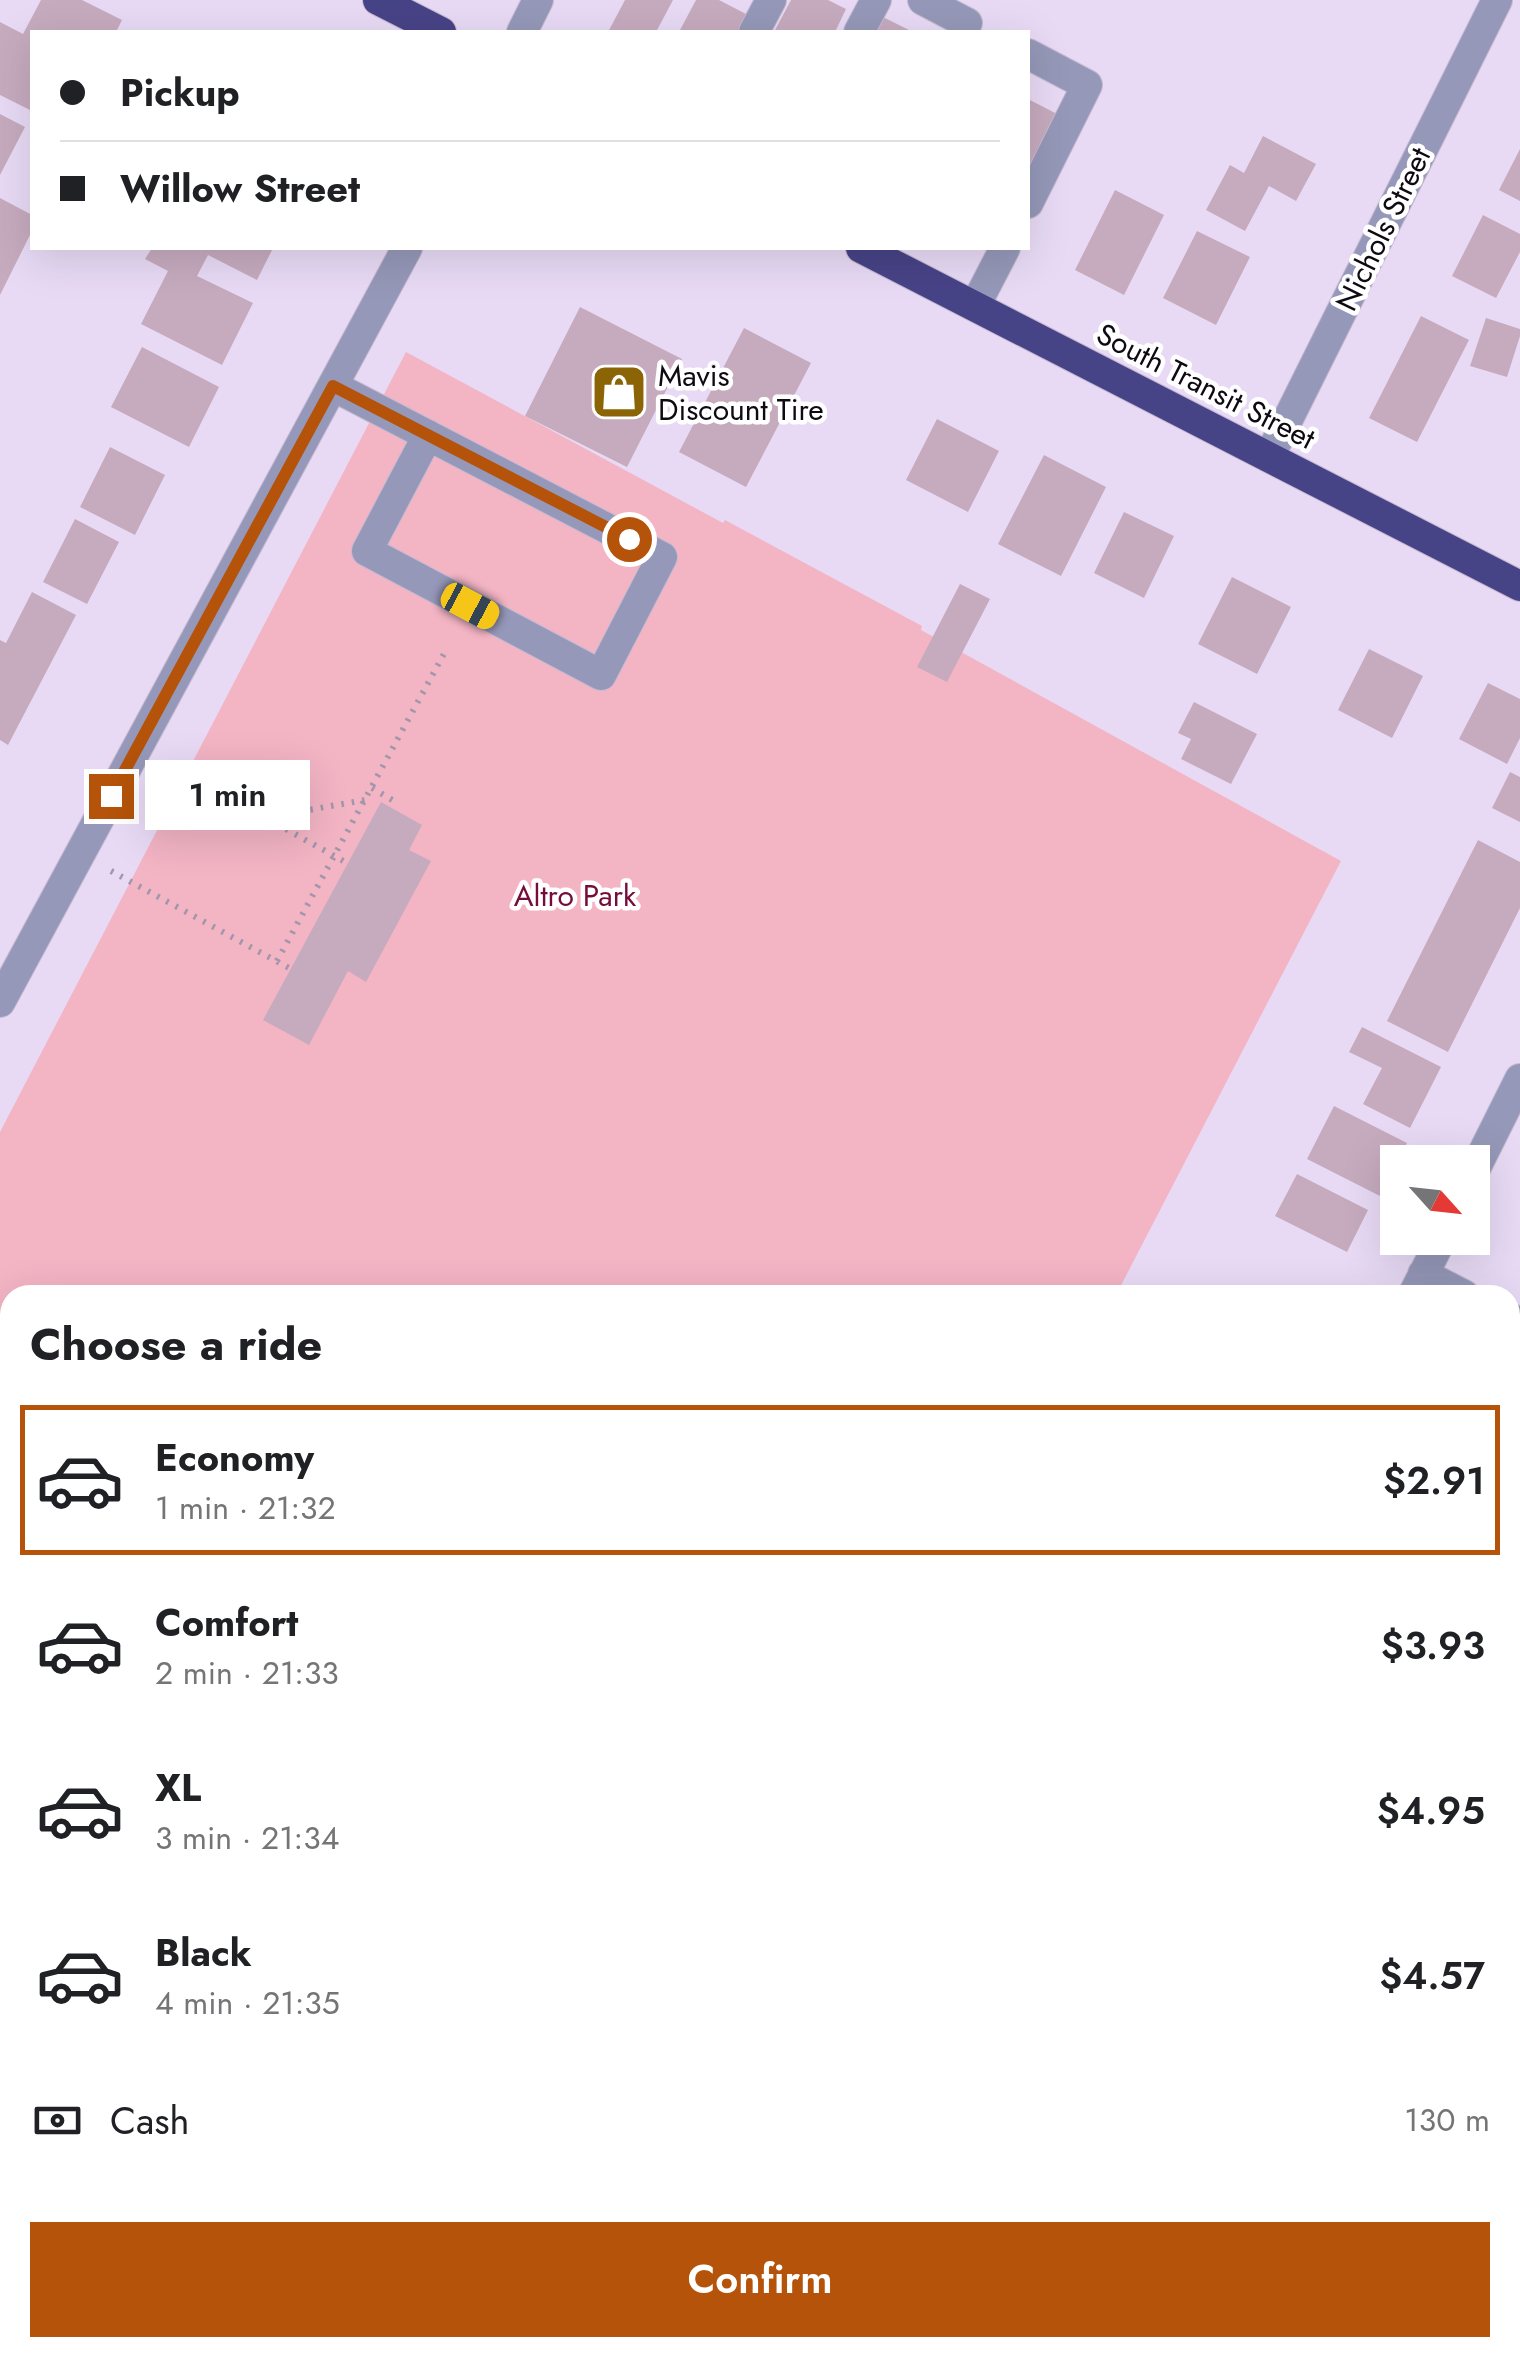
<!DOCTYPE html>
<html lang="en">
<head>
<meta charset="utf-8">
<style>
	body { margin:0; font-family:Jost,sans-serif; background:#f2f2f2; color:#202124; height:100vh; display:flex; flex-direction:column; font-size:38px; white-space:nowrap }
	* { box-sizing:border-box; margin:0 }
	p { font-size:32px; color:#757577 }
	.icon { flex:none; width:55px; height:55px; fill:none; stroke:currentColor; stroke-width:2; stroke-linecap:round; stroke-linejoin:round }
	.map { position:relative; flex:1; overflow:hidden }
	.panel { position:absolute; left:0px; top:1285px; width:1520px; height:1072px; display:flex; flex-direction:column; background:#fff; border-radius:30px 30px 0 0; box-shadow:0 10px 40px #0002 }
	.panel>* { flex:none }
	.top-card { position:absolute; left:30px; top:30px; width:1000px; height:220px; border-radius:0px; box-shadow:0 10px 40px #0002; display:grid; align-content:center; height:220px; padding:0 30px; background:#fff }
	.needle { width:65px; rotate:117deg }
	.tools { position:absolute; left:1380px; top:1145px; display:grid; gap:20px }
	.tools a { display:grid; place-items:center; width:110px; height:110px; border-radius:0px; background:#fff; box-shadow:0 10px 40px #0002; font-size:50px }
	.end { position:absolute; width:45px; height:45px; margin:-22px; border:12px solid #b45309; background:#fff; box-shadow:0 0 0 5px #fff }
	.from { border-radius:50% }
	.bubble { position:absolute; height:70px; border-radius:0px; background:#fff; box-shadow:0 10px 40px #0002; font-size:32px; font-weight:600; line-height:70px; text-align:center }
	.car { position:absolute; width:30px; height:60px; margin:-30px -15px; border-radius:12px; box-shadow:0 0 8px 2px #0007; background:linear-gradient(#f5c518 24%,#345 0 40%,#f5c518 0 76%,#345 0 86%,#f5c518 0) }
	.top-card b { display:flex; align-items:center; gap:35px; height:95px; font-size:38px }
	.top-card b+b { border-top:2px solid #e0e0e0 }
	.top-card i { width:25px; height:25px; background:#202124 }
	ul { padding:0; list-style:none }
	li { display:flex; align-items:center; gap:30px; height:150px; margin:0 20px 15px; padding:0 10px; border:5px solid transparent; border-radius:0px }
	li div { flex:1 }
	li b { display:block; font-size:38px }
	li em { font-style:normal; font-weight:600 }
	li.on { border-color:#b45309 }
	li>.icon { width:90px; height:90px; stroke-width:1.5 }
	h2 { padding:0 30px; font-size:45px; line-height:120px }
	.pay { display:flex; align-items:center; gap:25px; height:110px; padding:0 30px; font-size:38px }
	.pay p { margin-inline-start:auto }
	.primary-button { display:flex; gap:20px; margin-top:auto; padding:20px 30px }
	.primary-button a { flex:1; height:115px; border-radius:0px; background:#b45309; color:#fff; font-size:40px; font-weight:600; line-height:115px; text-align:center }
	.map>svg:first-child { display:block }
	.green { fill:#f3b4c4 }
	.building { fill:#c6abbe }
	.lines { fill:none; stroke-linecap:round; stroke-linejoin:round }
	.minor-casing { stroke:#c5b9d1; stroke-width:32 }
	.highway-casing { stroke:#c5b9d1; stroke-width:32 }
	.path { stroke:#a196ab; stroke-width:6; stroke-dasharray:2.5 8; stroke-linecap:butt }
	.minor { stroke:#9698b9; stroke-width:30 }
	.highway { stroke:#474387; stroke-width:30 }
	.route { stroke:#b45309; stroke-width:12 }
	.labels { text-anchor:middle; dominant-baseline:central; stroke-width:9; stroke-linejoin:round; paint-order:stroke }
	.street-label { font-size:30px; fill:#0e0912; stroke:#fff }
	.poi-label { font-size:30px; fill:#0e0912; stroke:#fff; text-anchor:start }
	.park-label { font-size:30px; fill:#750c39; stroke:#fff }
</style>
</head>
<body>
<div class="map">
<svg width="1520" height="2357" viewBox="0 0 1520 2357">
	<rect width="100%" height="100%" fill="#e8daf5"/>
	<!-- green -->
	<path class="green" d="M406,352L723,523L725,520L922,626L921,630L1341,861L1116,1295H10V1553L0,1572V1132Z"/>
	<!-- building -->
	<path class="building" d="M41,0H82L122,20L116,32H32V111L0,95V22L23,34Z
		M625,0H673L656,32H608Z
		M696,0H719L748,15L740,32H679Z
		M791,0H828L846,9L835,32H774Z
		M883,17L913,32H875Z
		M1028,99L1059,115L1028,176Z
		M0,114L25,127L0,175Z
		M1263,136L1316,164L1296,201L1269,186L1245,231L1206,210L1230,165L1244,173Z
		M1520,149V201L1499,190Z
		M1115,190L1164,215L1124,295L1075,270Z
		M0,198L32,215V231L0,295Z
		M1483,215L1520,234V252L1496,298L1452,276Z
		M1197,231L1250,257L1216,325L1163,298Z
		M152,248H273L257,280L208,255L197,276L253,303L222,365L141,324L168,271L145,259Z
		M580,307L682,359L627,467L525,416Z
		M1421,316L1469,340L1417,442L1369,418Z
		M1486,318L1520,329V336L1507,377L1470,366Z
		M744,328L811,363L746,487L679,452Z
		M142,347L219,387L189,447L111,407Z
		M937,419L999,451L968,512L906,480Z
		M110,447L165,475L135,535L80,507Z
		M1044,455L1106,487L1061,576L998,544Z
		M1124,512L1174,536L1144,598L1094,573Z
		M75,519L119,542L87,604L43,582Z
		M1232,577L1291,607L1257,674L1198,644Z
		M960,584L990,599L947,682L917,667Z
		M32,592L76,615L8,745L0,740V640L6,643Z
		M1369,649L1423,676L1392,738L1338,710Z
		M1488,683L1520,699V738L1507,764L1459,739Z
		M1194,702L1257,734L1231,784L1181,759L1191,739L1178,733Z
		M1510,772L1520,777V822L1492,808Z
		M381,802L422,825L409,850L431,861L366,982L348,971L309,1045L263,1020Z
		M1478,840L1520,862V908L1448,1052L1387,1021Z
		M1362,1027L1441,1067L1410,1128L1363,1104L1382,1068L1349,1052Z
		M1334,1106L1407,1143L1380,1196L1307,1159Z
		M1297,1174L1368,1210L1347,1252L1275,1216Z
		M1510,1428L1520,1434V1489L1510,1507Z
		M0,1780L10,1785V1870L0,1890Z
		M1520,1850V1934L1510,1929V1869Z
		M1520,2136V2174L1510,2169V2156Z
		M1510,2312L1520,2317V2357H1477L1482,2348H1510Z
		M693,2348H783L779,2357H688Z
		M1100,2348H1124L1142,2357H1096Z"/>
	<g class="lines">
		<!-- minor casing -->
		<g class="minor-casing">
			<path id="minor" d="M923,0L967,23L962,32
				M522,32L538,0
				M754,32L771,0
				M859,32L876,0
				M1028,54L1087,85L1028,203
				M975,306L1005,248
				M333,386L662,557L601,675L367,551L428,435
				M1269,457L1497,0
				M0,1002L407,248
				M1472,1175L1520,1079
				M1423,1274L1464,1295
				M1413,1295L1442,1238
				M1510,1318L1520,1323
				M0,1672L10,1677
				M1510,1990L1520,1995
				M1314,2348L1332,2357
				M863,2357L868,2348"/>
		</g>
		<!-- highway casing -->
		<g class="highway-casing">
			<path id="highway" d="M378,0L441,32
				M861,248L1520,586"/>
		</g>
		<!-- path -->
		<path class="path" d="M185,773L347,863
			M372,788L394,801
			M269,817L365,800
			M111,871L289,968
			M277,961L446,650"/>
		<!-- minor -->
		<use href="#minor" class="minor"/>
		<!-- highway -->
		<use href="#highway" class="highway"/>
	</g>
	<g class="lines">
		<!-- route -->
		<path class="route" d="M111,796L333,386L629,539"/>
	</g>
	<!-- icons -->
	<defs>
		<g id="shop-square" transform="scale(2.875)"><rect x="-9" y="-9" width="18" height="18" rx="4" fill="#8b6405" stroke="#fff"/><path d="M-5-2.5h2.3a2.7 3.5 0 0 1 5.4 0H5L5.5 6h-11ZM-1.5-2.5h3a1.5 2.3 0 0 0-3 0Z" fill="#fff"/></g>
	</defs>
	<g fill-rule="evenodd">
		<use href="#shop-square" x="619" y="392"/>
	</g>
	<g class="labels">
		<!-- street labels -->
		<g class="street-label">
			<text transform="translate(1383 229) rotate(-64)">Nichols Street</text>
			<text transform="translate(1206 386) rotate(27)">South Transit Street</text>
		</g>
		<!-- poi labels -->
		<g class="poi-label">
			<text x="658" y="375">Mavis<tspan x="658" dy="34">Discount Tire</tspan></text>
		</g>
		<!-- park labels -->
		<g class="park-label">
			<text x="575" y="895">Altro Park</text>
		</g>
	</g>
</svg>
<div class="tools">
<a><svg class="needle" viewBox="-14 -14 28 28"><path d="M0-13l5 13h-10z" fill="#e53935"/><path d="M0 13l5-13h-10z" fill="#757577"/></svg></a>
</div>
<i class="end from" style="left:629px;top:539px"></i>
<i class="end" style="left:111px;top:796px"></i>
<div class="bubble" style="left:145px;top:760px;width:165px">1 min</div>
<i class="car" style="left:470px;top:606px;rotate:118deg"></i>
<div class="top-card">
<b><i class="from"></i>Pickup</b>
<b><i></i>Willow Street</b>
</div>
<section class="panel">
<h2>Choose a ride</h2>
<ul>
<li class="on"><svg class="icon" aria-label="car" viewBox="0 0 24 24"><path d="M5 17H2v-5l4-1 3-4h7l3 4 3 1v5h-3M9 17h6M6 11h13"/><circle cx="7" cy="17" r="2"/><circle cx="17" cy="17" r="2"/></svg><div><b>Economy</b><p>1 min · 21:32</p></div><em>$2.91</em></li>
<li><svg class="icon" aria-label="car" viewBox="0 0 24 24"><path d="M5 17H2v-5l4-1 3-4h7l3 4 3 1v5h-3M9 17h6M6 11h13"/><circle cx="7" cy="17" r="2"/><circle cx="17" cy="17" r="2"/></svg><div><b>Comfort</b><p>2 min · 21:33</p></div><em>$3.93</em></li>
<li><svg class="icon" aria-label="car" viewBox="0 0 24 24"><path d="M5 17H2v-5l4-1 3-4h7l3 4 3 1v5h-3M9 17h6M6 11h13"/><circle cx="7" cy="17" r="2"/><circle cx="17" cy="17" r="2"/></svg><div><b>XL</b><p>3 min · 21:34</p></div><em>$4.95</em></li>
<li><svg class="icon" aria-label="car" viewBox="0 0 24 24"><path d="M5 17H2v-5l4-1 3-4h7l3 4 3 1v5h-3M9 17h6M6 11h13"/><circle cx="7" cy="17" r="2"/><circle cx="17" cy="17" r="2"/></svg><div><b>Black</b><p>4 min · 21:35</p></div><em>$4.57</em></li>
</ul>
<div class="pay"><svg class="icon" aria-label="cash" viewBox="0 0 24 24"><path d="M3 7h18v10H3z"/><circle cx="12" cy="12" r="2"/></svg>Cash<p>130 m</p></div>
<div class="primary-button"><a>Confirm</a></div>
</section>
</div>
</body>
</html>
